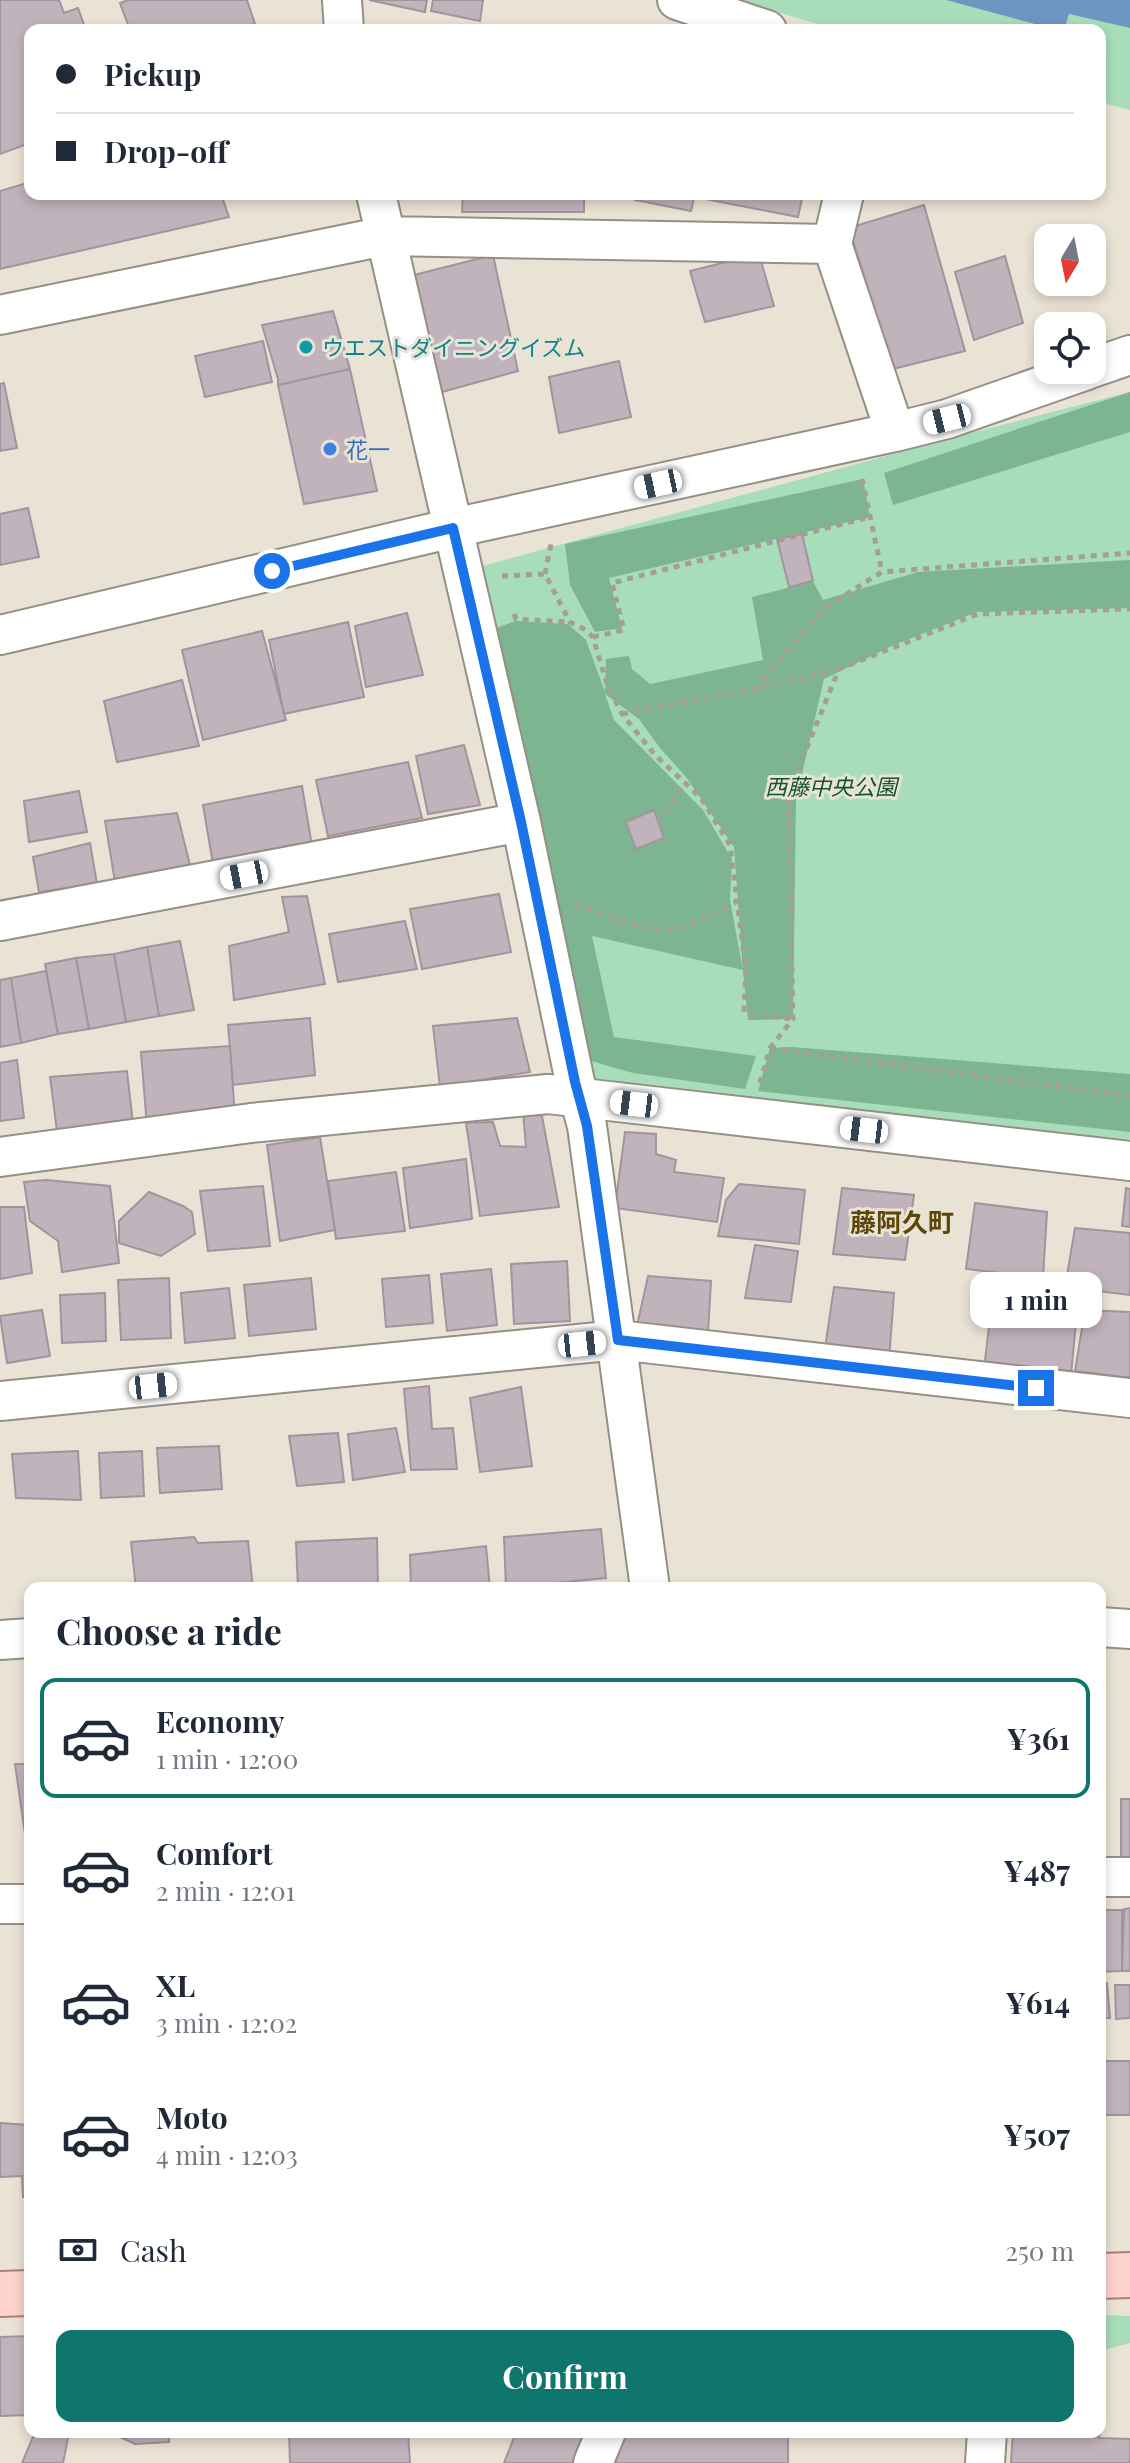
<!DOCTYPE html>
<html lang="en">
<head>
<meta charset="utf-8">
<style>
	body { margin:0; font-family:"Playfair Display","Noto Sans JP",serif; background:#f6f6f7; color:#1f2937; height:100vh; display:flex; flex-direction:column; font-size:30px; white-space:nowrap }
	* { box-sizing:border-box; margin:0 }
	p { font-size:26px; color:#747a83 }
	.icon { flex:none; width:44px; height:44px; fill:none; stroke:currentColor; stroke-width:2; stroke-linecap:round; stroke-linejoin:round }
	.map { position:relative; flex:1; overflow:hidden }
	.panel { position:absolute; left:24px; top:1582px; width:1082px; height:856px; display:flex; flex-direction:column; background:#fff; border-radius:16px; box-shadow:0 4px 12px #0003 }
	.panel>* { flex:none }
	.guide { position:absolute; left:24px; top:24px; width:1082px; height:176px; border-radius:16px; box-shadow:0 4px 12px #0003; display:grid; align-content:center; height:176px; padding:0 32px; background:#fff }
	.needle { width:52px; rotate:190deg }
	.buttons { position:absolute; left:1034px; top:224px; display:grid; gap:16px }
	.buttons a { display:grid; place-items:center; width:72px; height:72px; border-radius:16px; background:#fff; box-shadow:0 4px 12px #0003; font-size:40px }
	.end { position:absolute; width:36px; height:36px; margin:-18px; border:10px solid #1a73e8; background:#fff; box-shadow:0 0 0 4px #fff }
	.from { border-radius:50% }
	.bubble { position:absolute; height:56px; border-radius:16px; background:#fff; box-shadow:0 4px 12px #0003; font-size:26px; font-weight:700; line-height:56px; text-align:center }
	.car { position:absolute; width:24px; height:48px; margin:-24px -12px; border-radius:10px; box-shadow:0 0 6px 2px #0007; background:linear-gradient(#fff 24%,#345 0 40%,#fff 0 76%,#345 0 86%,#fff 0) }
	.guide b { display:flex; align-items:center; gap:28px; height:76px; font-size:30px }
	.guide b+b { border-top:2px solid #e0e1e3 }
	.guide i { width:20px; height:20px; background:#1f2937 }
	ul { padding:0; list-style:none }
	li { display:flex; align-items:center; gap:24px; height:120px; margin:0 16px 12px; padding:0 16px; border:4px solid transparent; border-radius:16px }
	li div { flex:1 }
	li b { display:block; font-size:30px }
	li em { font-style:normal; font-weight:700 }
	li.on { border-color:#0f766e }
	li>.icon { width:72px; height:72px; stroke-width:1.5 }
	h2 { padding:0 32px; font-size:36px; line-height:96px }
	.pay { display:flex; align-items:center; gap:20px; height:88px; padding:0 32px; font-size:30px }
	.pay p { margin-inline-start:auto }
	.action { display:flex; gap:16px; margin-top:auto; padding:16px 32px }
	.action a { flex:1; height:92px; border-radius:16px; background:#0f766e; color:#fff; font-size:32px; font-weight:700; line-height:92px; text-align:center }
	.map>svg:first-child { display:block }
	.green { fill:#a8ddba }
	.forest { fill:#7db590; fill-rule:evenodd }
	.water { fill:#6e96c2 }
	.building { fill:#c1b3bc; stroke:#a1949d; stroke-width:2 }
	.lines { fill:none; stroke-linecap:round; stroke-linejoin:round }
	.minor-casing { stroke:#959083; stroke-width:42 }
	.major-casing { stroke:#af7e78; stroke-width:48 }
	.path { stroke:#a39f94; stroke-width:5; stroke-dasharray:6 6; stroke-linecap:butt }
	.minor { stroke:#fff; stroke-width:38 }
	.major { stroke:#fed2cd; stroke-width:44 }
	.route { stroke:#1a73e8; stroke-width:10 }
	.culture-dot { fill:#0f9aa8; stroke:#e9e3d5; stroke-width:3 }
	.shop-dot { fill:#3f7fe0; stroke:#e9e3d5; stroke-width:3 }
	.labels { text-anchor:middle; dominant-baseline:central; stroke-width:6; stroke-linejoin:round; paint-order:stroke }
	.culture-label { font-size:22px; fill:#0d838f; stroke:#e9e3d5; text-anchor:start }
	.shop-label { font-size:22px; fill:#366cbe; stroke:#e9e3d5; text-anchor:start }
	.park-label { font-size:22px; font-style:italic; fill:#125431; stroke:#e9e3d5 }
	.quarter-label { font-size:26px; font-weight:bold; fill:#5d4708; stroke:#e9e3d5 }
</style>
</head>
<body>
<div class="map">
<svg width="1130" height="2463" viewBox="0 0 1130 2463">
	<rect width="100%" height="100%" fill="#e9e3d5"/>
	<!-- green -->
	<path class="green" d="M735,0H946L1057,30H839Z
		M1068,13L1130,28V110L1100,102V30H1064Z
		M1130,392V1139L752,1112L582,1090L479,567L970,433Z
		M1100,2315L1130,2316V2343L1100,2351Z"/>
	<!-- forest -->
	<path class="forest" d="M1130,392V432L893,505L884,473Z
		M863,479L870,517L609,578L622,628L595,632L570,585L565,544Z
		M1130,560V608L977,612L894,645L824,679L796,800L793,1019L748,1020L743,970L592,936L614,1037L756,1056L745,1089L633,1073L584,1059L489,631L515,621L568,624L586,640L605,692L606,659L629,656L632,669L650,684L763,660L752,597L813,581L823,600L918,572ZM605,694L639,719L660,748L686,777L734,847L743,970L730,900L732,859L703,810L614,720Z
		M792,1047L1130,1074V1132L758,1091L770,1048Z"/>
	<!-- water -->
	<path class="water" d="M946,0H1130V28L1069,14L1064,30H1057Z"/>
	<!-- building -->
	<path class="building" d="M0,0H59L64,13L78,8L86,30H30V143L0,154Z
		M128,0H247L255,24L236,30H130L120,3Z
		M369,0H427L425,12Z
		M433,0H483L480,21L431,11Z
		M30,182V194H221L229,217L0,269V191Z
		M463,194H584V212H462Z
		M636,194H695L691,211L635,200Z
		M695,194H803L798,217L695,197Z
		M924,205L965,351L893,369L849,228Z
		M759,254L774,306L705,322L690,271Z
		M493,255L518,371L442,392L414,275Z
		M1005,256L1023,323L974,340L955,272Z
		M333,311L350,369L278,385V379L262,325Z
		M263,341L272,382L205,397L195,356Z
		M619,361L631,417L559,433L549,377Z
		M350,369L377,491L304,504L278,385Z
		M4,383L17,448L0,451V384Z
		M28,508L39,557L0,565V514Z
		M802,534L813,581L789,587L777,539Z
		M407,613L423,675L366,687L355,626Z
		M348,622L364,697L284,714L269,640Z
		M262,631L286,720L203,740L182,650Z
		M182,680L199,746L117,762L104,701Z
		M464,745L480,805L428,814L416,756Z
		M408,762L422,818L328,836L316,780Z
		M302,786L312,846L213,864L203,805Z
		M79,791L87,832L29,842L24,801Z
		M654,810L664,838L636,849L626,822Z
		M177,813L190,865L115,882L105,821Z
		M90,843L97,884L39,892L33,857Z
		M499,894L511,952L422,969L410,909Z
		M307,896L325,984L234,1000L229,946L289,932L282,897Z
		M405,921L417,969L338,982L329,934Z
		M180,941L194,1010L159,1016L147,947Z
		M147,947L159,1016L126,1022L114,954Z
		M114,954L126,1022L89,1029L76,958Z
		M76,958L89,1029L58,1034L45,964Z
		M46,971L58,1034L21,1043L11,978Z
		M11,978L21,1043L0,1047V980Z
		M310,1018L315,1075L233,1085L228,1025Z
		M517,1018L530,1072L440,1087L433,1026Z
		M230,1046L235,1117L147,1127L141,1052Z
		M17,1060L24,1118L0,1121V1063Z
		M127,1071L134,1132L58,1139L50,1077Z
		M523,1111L542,1116L559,1207L480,1216L466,1123L493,1122L500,1146L526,1147Z
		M625,1132L656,1134V1154L676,1160L674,1172L724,1178L717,1222L615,1208Z
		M320,1137L335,1230L280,1241L267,1145Z
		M466,1159L472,1219L410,1228L403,1168Z
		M396,1172L405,1231L336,1239L328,1181Z
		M46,1180L110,1186L119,1263L62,1272L58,1241L30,1221L24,1182Z
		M739,1184L805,1190L799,1244L718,1236L726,1200Z
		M263,1186L270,1246L208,1251L200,1191Z
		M842,1188L914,1195L905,1260L833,1254Z
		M1126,1188L1130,1189V1227L1122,1226Z
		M149,1192L183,1206L192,1212L195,1234L161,1256L119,1243V1221Z
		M975,1203L1047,1212L1043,1278L966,1269Z
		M0,1207H24L32,1273L0,1279Z
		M1075,1228L1130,1233V1295L1065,1287Z
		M755,1245L798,1251L791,1302L745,1298Z
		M567,1261L570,1321L514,1324L511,1264Z
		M491,1269L497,1325L447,1331L441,1274Z
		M429,1275L433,1323L386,1327L382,1279Z
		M648,1276L711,1281L708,1333L637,1326Z
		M169,1278L171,1338L121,1340L118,1280Z
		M311,1278L316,1329L249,1336L244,1285Z
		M834,1287L894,1293L889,1361L824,1355Z
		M229,1288L235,1338L185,1343L181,1293Z
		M105,1293L106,1341L62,1343L60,1295Z
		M993,1293L1078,1300L1071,1376L984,1369Z
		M42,1310L50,1356L7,1363L0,1316Z
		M1085,1310L1130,1312V1378L1075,1371Z
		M429,1386L432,1429L453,1428L457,1469L411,1470L404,1389Z
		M521,1387L532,1466L480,1472L470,1398Z
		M396,1428L405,1472L353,1480L348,1434Z
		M338,1433L344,1482L297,1486L289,1436Z
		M219,1446L222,1489L160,1493L157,1448Z
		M78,1451L81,1500L16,1498L12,1454Z
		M142,1451L144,1496L101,1498L99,1453Z
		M601,1529L606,1578L506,1588L504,1537Z
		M194,1537L198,1543L248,1541L253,1588H136L131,1542Z
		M377,1538L378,1588H298L296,1542Z
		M486,1546L490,1588H411L410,1555Z
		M15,1764H30V1869Z
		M1121,1799H1130V1857H1121Z
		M1100,1800H1104L1103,1866H1100Z
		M1130,1908V1971H1122L1124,1909Z
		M1100,1910H1122V1971L1100,1972Z
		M1100,1983H1107L1110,2018H1100Z
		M1115,1985H1130V2018L1116,2019Z
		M1100,2061H1130V2115H1100Z
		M0,2123L30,2125V2196L23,2197L22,2176L0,2177Z
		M30,2336V2415L0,2416V2337Z
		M35,2432L69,2433L63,2463H22Z
		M109,2432H169V2442L135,2444Z
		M289,2432H408L410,2463H290Z
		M516,2432H576L587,2437L575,2463H504Z
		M612,2432H788V2463H613Z
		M1013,2432H1100L1099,2438L1130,2439V2463H1011Z"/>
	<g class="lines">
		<!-- minor casing -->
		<g class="minor-casing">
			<path id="minor" d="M342,0L344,30
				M677,0L767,30
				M376,194L521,822L575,1082L587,1126L650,1588
				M844,194L832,244L895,432
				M0,315L385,236L832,244
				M1092,368L1130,355
				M0,635L453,528L895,432L947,419L1087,370
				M0,921L521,822
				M0,1157L251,1123L548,1094L1130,1161
				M0,1401L618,1340L1130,1398
				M1100,1627L1130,1629
				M0,1640L30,1638
				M1100,1877H1130
				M0,1904H30
				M593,2463L606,2432
				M985,2463L987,2432"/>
		</g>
		<!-- major casing -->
		<g class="major-casing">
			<path id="major" d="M1100,2276L1130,2275
				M0,2294L30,2293"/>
		</g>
		<!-- path -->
		<path class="path" d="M862,479L882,572
			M545,574L551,544
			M502,576L545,574L570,622L584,629L593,637L606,681L622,714L655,755L701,798L730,845L746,971L744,1013L793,1019
			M514,614L516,619L569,622
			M593,637L624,630L612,583L870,517
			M755,689L824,608L882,572L1130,553
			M622,714L755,689L839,669
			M658,823L685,783
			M575,904C613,915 651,940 691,924C706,918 721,909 736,902
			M770,1048L1130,1096
			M760,1083L770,1048L793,1019L788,794L839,669L978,614L1130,609"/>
		<!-- minor -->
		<use href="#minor" class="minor"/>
		<!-- major -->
		<use href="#major" class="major"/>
	</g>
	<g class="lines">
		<!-- route -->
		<path class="route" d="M272,571L453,528L521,822L575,1082L587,1126L618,1340L1036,1388"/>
	</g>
	<!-- markers -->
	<circle class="culture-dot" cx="306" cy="347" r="8"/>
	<circle class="shop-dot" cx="330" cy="449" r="8"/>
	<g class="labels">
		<!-- culture labels -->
		<g class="culture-label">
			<text x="322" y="347">ウエストダイニングイズム</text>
		</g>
		<!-- shop labels -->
		<g class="shop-label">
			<text x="346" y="449">花一</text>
		</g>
		<!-- park labels -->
		<g class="park-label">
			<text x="831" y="786">西藤中央公園</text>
		</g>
		<!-- quarter labels -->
		<g class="quarter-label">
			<text x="902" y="1221">藤阿久町</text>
		</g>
	</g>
</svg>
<div class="buttons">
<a><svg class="needle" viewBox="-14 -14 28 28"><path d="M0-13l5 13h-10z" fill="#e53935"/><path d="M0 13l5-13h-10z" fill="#747a83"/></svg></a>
<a><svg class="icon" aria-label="locate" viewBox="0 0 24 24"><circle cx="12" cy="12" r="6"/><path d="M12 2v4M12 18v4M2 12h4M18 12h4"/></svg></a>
</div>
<i class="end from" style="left:272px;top:571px"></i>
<i class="end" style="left:1036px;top:1388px"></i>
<div class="bubble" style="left:970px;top:1272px;width:132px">1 min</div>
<i class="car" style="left:947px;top:419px;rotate:256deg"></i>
<i class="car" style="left:658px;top:484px;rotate:258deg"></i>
<i class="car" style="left:244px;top:875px;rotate:259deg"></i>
<i class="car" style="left:634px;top:1104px;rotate:277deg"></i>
<i class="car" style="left:864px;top:1130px;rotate:277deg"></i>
<i class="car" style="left:582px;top:1344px;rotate:84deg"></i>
<i class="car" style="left:153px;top:1386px;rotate:84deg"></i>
<div class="guide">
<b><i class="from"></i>Pickup</b>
<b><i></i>Drop-off</b>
</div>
<section class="panel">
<h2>Choose a ride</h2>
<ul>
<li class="on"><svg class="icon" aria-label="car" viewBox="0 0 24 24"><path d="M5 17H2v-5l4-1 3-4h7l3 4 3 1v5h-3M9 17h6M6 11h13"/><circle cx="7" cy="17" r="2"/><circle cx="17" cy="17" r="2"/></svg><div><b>Economy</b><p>1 min · 12:00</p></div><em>¥361</em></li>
<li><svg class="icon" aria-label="car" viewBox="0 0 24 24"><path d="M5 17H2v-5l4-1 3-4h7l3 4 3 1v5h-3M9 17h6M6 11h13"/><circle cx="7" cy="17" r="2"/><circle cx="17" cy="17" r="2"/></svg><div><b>Comfort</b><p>2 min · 12:01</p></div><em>¥487</em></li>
<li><svg class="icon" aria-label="car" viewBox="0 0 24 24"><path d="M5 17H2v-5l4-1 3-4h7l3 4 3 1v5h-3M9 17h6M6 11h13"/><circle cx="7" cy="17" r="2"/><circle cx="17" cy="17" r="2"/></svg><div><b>XL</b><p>3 min · 12:02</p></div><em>¥614</em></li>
<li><svg class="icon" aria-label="car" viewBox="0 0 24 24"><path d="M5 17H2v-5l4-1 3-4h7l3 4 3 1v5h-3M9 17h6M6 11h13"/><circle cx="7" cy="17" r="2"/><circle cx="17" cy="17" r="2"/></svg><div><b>Moto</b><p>4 min · 12:03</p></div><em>¥507</em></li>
</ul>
<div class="pay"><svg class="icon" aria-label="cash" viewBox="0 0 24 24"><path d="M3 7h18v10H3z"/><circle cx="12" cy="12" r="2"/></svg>Cash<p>250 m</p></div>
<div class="action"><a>Confirm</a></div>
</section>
</div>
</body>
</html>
